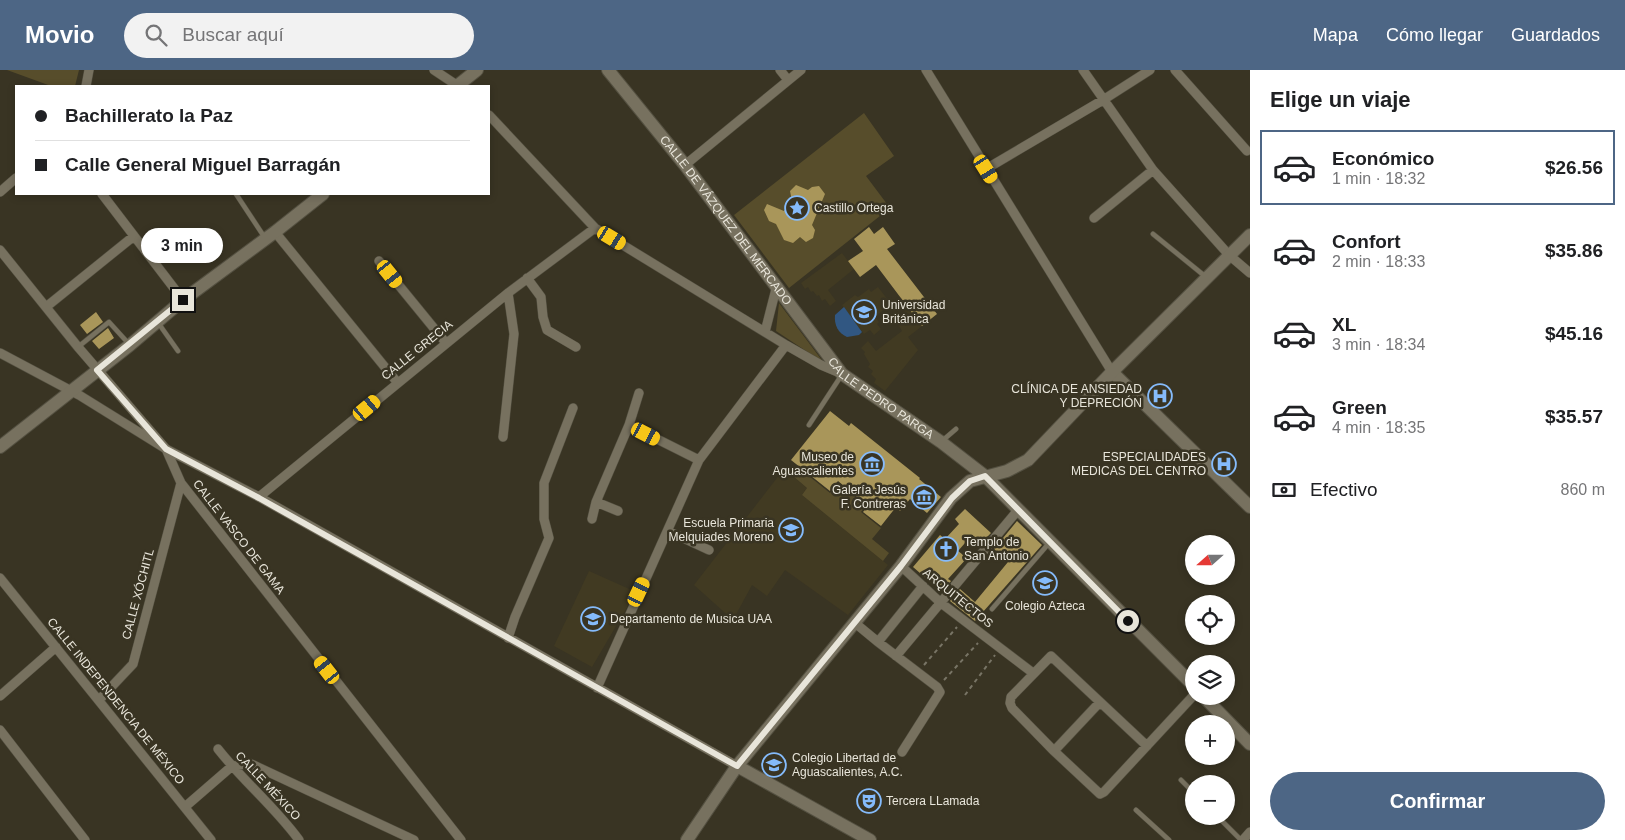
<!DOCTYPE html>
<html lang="es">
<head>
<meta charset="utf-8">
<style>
	body { margin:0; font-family:Helvetica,sans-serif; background:#f2f2f2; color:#202124; height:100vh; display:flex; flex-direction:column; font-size:19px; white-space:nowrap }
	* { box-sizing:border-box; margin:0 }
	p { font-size:16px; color:#757577 }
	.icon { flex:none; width:28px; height:28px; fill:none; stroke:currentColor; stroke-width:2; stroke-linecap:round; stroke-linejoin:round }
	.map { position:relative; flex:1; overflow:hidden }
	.side { display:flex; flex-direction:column; background:#fff; width:375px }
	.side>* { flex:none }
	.hud { position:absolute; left:15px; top:15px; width:475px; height:110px; border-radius:0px; box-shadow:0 2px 8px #0003; display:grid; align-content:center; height:110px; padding:0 20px; background:#fff }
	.needle { width:32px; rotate:249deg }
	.fabs { position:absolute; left:1185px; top:465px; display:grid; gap:10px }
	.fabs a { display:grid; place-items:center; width:50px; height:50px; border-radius:50%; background:#fff; box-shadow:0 2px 8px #0003; font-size:25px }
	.end { position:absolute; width:22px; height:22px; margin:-11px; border:6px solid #e8e5da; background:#111; box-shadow:0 0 0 2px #111 }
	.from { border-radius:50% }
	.bubble { position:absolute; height:35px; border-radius:18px; background:#fff; box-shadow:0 2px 8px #0003; font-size:16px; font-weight:700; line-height:35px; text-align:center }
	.car { position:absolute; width:15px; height:30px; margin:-15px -8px; border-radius:6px; box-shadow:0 0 4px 1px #0007; background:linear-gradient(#f5c518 24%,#345 0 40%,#f5c518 0 76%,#345 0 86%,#f5c518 0) }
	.hud b { display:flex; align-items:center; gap:18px; height:48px; font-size:19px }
	.hud b+b { border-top:1px solid #e0e0e0 }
	.hud i { width:12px; height:12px; background:#202124 }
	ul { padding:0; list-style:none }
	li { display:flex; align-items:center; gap:15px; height:75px; margin:0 10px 8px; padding:0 10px; border:2px solid transparent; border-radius:0px }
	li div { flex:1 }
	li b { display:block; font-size:19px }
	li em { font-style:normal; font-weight:700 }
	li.current { border-color:#4d6685 }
	li>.icon { width:45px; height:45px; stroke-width:1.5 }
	h2 { padding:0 20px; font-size:22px; line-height:60px }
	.pay { display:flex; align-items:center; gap:12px; height:55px; padding:0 20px; font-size:19px }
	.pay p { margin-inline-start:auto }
	.action { display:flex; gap:10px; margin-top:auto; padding:10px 20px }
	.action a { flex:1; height:58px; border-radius:30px; background:#4d6685; color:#fff; font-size:20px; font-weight:700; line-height:58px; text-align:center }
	header { display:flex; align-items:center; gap:30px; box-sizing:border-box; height:70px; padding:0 25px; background:#4d6685; color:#fff }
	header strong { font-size:24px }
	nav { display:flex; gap:28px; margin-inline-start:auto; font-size:18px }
	.search { width:350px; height:45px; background:#f2f2f2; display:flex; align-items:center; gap:12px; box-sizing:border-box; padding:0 18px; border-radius:28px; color:#757577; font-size:19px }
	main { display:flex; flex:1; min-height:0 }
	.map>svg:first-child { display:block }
	.built { fill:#413a22 }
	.green { fill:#574d2b }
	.water { fill:#315782 }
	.building { fill:#a9965a }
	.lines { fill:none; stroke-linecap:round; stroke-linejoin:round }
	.lane-casing { stroke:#545041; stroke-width:5.5 }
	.street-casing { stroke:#545041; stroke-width:10 }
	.secondary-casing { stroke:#545041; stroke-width:14 }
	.path { stroke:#787465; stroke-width:2; stroke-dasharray:4 4; stroke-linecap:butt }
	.lane { stroke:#77715f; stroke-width:4.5 }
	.street { stroke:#77715f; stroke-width:9 }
	.secondary { stroke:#77715f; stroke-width:12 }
	.route { stroke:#e8e5da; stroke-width:6 }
	.labels { text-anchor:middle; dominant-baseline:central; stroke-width:5; stroke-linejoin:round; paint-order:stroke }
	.poi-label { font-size:12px; fill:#e8e5da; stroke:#393423; text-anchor:start }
	.street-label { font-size:12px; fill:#e8e5da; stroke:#393423 }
</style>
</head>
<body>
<header>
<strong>Movio</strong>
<div class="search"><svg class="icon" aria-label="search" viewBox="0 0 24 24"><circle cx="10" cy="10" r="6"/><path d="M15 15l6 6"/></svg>Buscar aquí</div>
<nav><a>Mapa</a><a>Cómo llegar</a><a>Guardados</a></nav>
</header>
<main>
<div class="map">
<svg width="1250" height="770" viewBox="0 0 1250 770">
	<rect width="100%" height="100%" fill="#393423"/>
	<!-- built -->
	<path class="built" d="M842,183L854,199L828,220L836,231L830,236L825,229L822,231L819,225L817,226L813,221L811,222L808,217L805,219L801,213Z
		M878,217L891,234L875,247L879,252L877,254L881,259L874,265L870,260L864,264L842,235L855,225L858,227L869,219L871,222Z
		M906,235L922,256L908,267L918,280L885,321L874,313L876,309L871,304L873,301L868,297L870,294L864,284L865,282L861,278L868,271L876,281L902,261L897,253L902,250L900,246L904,243L902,239Z
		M784,399L807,418L802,425L888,495L848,545L785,500L767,526L752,515L733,550L694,515Z
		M589,501L636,522L592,597L554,576Z"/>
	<!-- green -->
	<path class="green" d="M7,0H79L75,16H51Z
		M864,43L894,86L866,106L890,138L789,218L734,145Z
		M779,233L824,293L776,261Z
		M799,398L830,423L838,413L866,435L861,442L881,458L872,469L889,483L883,491L802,425L807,418L793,406Z"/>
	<!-- water -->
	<path class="water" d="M844,237L862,262L859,265L847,267C838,263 834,255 835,245Z"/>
	<!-- building -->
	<path class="building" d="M796,115L808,120L812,117L819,116L825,124L812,155L815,160L813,168L806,172L800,167L793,173L784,170L776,154L769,151L764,140L767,134L784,141L792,131L790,121Z
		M869,157L874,164L883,157L895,174L887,179L937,244L922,256L876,195L860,207L848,191L863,181L854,169Z
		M96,242L103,252L87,264L80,255Z
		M108,258L114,268L99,279L92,271Z
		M830,341L849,356L851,353L920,408L919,409L941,427L927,443L910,429L900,441L896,437L881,456L863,442L868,436L838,411L830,421L791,390Z
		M965,439L991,463L984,470L981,467L978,469L972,465L958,481L967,488L948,509L951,511L942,522L913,497L940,465L945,469L959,454L955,449Z
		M1017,451L1042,475L975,551L950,531L960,519L975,532L1008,492L994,479Z"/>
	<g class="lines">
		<!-- lane casing -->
		<g class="lane-casing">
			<path id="lane" d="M236,124L265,168
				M1153,164L1206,207
				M159,254L178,281
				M78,277L109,252L129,274
				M809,355L841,306
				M942,371L956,359
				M992,539L1050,472
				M1181,710L1194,723
				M1136,740L1169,770
				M1217,746L1241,770"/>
		</g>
		<!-- street casing -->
		<g class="street-casing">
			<path id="street" d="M434,0L458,16
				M780,0L788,10
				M926,0L1112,302
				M1083,0L1153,100L1229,185L1250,203
				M1175,0L1247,81
				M86,16L89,0
				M489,45L595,158L786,275L821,295L840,303
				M685,95L801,0
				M986,99L1103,30L1150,0
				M0,122L16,108
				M102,124L183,230
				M1094,148L1153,100
				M275,162L397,312
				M0,180L78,277L166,379L181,413L461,770
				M379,191L446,273
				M527,208L541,227L543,247L547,260L576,277
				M46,237L134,166
				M765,262L777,215
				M0,283L79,325L166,379L259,427L737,696
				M629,355L699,390
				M503,367L514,264L508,223
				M259,427L508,223L595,158
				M596,432L629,355L639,323
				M592,449L596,432L618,441
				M668,461L709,480
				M901,496L941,533L1033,603
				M0,508L211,770
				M855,553L878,572L937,617L940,622L902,682
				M508,568L515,547L549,468L544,449V413L573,338
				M878,572L923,516
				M896,586L1018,440
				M597,618L699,390L786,275
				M0,626L56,577
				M99,630L133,594L181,413
				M0,660L85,770
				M1147,676L1051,586L1011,627L1010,633L1012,638L1054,681L1100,724L1104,722L1194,625
				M218,679C243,711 275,737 299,770
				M1054,681L1100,632
				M186,736L231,697L249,693L414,770
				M1243,770L1250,762"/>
		</g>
		<!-- secondary casing -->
		<g class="secondary-casing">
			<g id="secondary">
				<path id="s1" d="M608,0L685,95L842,304L941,372L985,406L1194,616"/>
				<path d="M457,16L477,0"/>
				<path d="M1112,302L1250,437"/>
				<path d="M0,377L130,275L183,230L275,162L323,124"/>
				<path d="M1203,626L1250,674"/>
				<path d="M737,696L870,770"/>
				<path d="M687,770L737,696L901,496L951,428L970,411L1007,401L1028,390L1112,302L1250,165"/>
			</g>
		</g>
		<!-- path -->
		<path class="path" d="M924,595L957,557
			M944,610L978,573
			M965,625L995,585"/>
		<!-- lane -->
		<use href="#lane" class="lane"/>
		<!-- street -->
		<use href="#street" class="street"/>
		<!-- secondary -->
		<use href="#secondary" class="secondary"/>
	</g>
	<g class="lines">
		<!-- route -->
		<path class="route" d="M183,230L97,300L166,379L259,428L737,696L901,496L952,428L970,411L985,406L1128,551"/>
	</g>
	<!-- icons -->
	<defs>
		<g id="sight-ring" transform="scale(1.25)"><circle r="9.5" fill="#393423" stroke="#85bbfb" stroke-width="1.5"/><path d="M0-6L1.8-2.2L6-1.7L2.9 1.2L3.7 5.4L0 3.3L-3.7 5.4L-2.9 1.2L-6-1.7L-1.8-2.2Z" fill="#85bbfb"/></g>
		<g id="university-ring" transform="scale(1.25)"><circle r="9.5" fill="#393423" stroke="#85bbfb" stroke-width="1.5"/><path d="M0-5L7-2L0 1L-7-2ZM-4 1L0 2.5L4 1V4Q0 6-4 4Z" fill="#85bbfb"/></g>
		<g id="hospital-ring" transform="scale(1.25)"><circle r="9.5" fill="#393423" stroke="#85bbfb" stroke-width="1.5"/><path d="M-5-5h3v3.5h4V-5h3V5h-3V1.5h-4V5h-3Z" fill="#85bbfb"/></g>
		<g id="museum-ring" transform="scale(1.25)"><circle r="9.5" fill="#393423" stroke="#85bbfb" stroke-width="1.5"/><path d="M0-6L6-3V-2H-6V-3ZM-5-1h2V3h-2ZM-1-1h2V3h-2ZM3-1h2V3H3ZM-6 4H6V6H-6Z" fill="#85bbfb"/></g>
		<g id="school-ring" transform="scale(1.25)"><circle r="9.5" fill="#393423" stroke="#85bbfb" stroke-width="1.5"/><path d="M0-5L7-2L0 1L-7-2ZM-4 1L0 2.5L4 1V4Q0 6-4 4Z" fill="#85bbfb"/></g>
		<g id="church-ring" transform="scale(1.25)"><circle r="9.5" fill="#393423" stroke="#85bbfb" stroke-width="1.5"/><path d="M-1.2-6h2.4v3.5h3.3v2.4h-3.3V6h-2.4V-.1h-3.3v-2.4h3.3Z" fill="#85bbfb"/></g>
		<g id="theatre-ring" transform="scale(1.25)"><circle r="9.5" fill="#393423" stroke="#85bbfb" stroke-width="1.5"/><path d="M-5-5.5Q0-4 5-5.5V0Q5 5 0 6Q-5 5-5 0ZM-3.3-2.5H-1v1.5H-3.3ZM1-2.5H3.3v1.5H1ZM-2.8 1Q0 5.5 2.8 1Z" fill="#85bbfb"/></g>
	</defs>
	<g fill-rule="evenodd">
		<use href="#sight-ring" x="797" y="138"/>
		<use href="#university-ring" x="864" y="242"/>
		<use href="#hospital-ring" x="1160" y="326"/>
		<use href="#museum-ring" x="872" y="394"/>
		<use href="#hospital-ring" x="1224" y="394"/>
		<use href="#museum-ring" x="924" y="427"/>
		<use href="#school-ring" x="791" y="460"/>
		<use href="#church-ring" x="946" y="479"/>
		<use href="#school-ring" x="1045" y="513"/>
		<use href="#university-ring" x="593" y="549"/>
		<use href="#school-ring" x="774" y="695"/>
		<use href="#theatre-ring" x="869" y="731"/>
	</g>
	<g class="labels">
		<!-- poi labels -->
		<g class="poi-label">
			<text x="814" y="138">Castillo Ortega</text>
			<text x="882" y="235">Universidad<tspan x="882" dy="14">Británica</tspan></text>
			<text x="1142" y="319" text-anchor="end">CLÍNICA DE ANSIEDAD<tspan x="1142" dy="14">Y DEPRECIÓN</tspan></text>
			<text x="854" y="387" text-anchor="end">Museo de<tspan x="854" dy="14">Aguascalientes</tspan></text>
			<text x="1206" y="387" text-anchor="end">ESPECIALIDADES<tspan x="1206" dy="14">MEDICAS DEL CENTRO</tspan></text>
			<text x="906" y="420" text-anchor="end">Galería Jesús<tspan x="906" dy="14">F. Contreras</tspan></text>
			<text x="774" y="453" text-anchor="end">Escuela Primaria<tspan x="774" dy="14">Melquiades Moreno</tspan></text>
			<text x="964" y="472">Templo de<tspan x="964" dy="14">San Antonio</tspan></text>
			<text x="1045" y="536" text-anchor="middle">Colegio Azteca</text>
			<text x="610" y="549">Departamento de Musica UAA</text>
			<text x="792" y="688">Colegio Libertad de<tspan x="792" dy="14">Aguascalientes, A.C.</tspan></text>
			<text x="886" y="731">Tercera LLamada</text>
		</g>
		<!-- street labels -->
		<g class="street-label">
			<text stroke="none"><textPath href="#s1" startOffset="191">CALLE DE VÁZQUEZ DEL MERCADO</textPath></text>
			<text transform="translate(417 280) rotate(-39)">CALLE GRECIA</text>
			<text stroke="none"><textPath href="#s1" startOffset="429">CALLE PEDRO PARGA</textPath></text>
			<text transform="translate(239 467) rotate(52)">CALLE VASCO DE GAMA</text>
			<text transform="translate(138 524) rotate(-75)">CALLE XÓCHITL</text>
			<text transform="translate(958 528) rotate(39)">ARQUITECTOS</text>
			<text transform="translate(116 631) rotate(51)">CALLE INDEPENDENCIA DE MÉXICO</text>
			<text transform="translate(268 716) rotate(47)">CALLE MÉXICO</text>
		</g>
	</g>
</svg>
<div class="fabs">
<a><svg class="needle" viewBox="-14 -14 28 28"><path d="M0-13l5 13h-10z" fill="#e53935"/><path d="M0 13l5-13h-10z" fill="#757577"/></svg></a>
<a><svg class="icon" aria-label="locate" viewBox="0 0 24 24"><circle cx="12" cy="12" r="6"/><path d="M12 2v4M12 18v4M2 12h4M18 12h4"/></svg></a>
<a><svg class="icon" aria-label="layers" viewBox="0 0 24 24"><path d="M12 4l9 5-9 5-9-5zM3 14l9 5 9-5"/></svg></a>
<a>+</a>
<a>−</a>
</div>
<i class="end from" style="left:1128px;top:551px"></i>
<i class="end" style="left:183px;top:230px"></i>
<div class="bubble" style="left:141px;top:158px;width:82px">3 min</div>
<i class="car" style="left:986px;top:99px;rotate:148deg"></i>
<i class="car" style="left:612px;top:168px;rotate:121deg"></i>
<i class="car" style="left:390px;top:204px;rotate:141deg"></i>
<i class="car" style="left:367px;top:338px;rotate:50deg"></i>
<i class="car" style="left:646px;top:364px;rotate:117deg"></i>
<i class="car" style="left:639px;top:522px;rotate:25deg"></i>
<i class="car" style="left:327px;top:600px;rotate:322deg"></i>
<div class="hud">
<b><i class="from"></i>Bachillerato la Paz</b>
<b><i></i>Calle General Miguel Barragán</b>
</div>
</div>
<section class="side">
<h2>Elige un viaje</h2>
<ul>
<li class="current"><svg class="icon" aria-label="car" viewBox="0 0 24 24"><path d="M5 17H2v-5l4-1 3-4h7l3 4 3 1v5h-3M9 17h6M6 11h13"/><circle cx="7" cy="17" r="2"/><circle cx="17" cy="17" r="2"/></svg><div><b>Económico</b><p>1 min · 18:32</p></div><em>$26.56</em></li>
<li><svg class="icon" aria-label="car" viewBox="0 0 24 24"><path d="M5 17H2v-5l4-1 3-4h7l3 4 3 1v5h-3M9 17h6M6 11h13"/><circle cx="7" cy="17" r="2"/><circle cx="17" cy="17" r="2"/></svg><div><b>Confort</b><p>2 min · 18:33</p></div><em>$35.86</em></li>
<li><svg class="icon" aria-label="car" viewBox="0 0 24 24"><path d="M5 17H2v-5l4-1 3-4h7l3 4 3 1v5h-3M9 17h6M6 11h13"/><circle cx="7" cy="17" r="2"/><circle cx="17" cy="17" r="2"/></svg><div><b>XL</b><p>3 min · 18:34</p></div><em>$45.16</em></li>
<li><svg class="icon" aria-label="car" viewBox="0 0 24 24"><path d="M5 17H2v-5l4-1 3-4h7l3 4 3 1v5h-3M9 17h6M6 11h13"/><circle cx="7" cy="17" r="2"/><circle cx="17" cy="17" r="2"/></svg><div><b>Green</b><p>4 min · 18:35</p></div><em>$35.57</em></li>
</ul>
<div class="pay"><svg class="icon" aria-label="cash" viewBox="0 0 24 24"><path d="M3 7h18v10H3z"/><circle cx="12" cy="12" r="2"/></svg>Efectivo<p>860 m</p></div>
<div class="action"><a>Confirmar</a></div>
</section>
</main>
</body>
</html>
